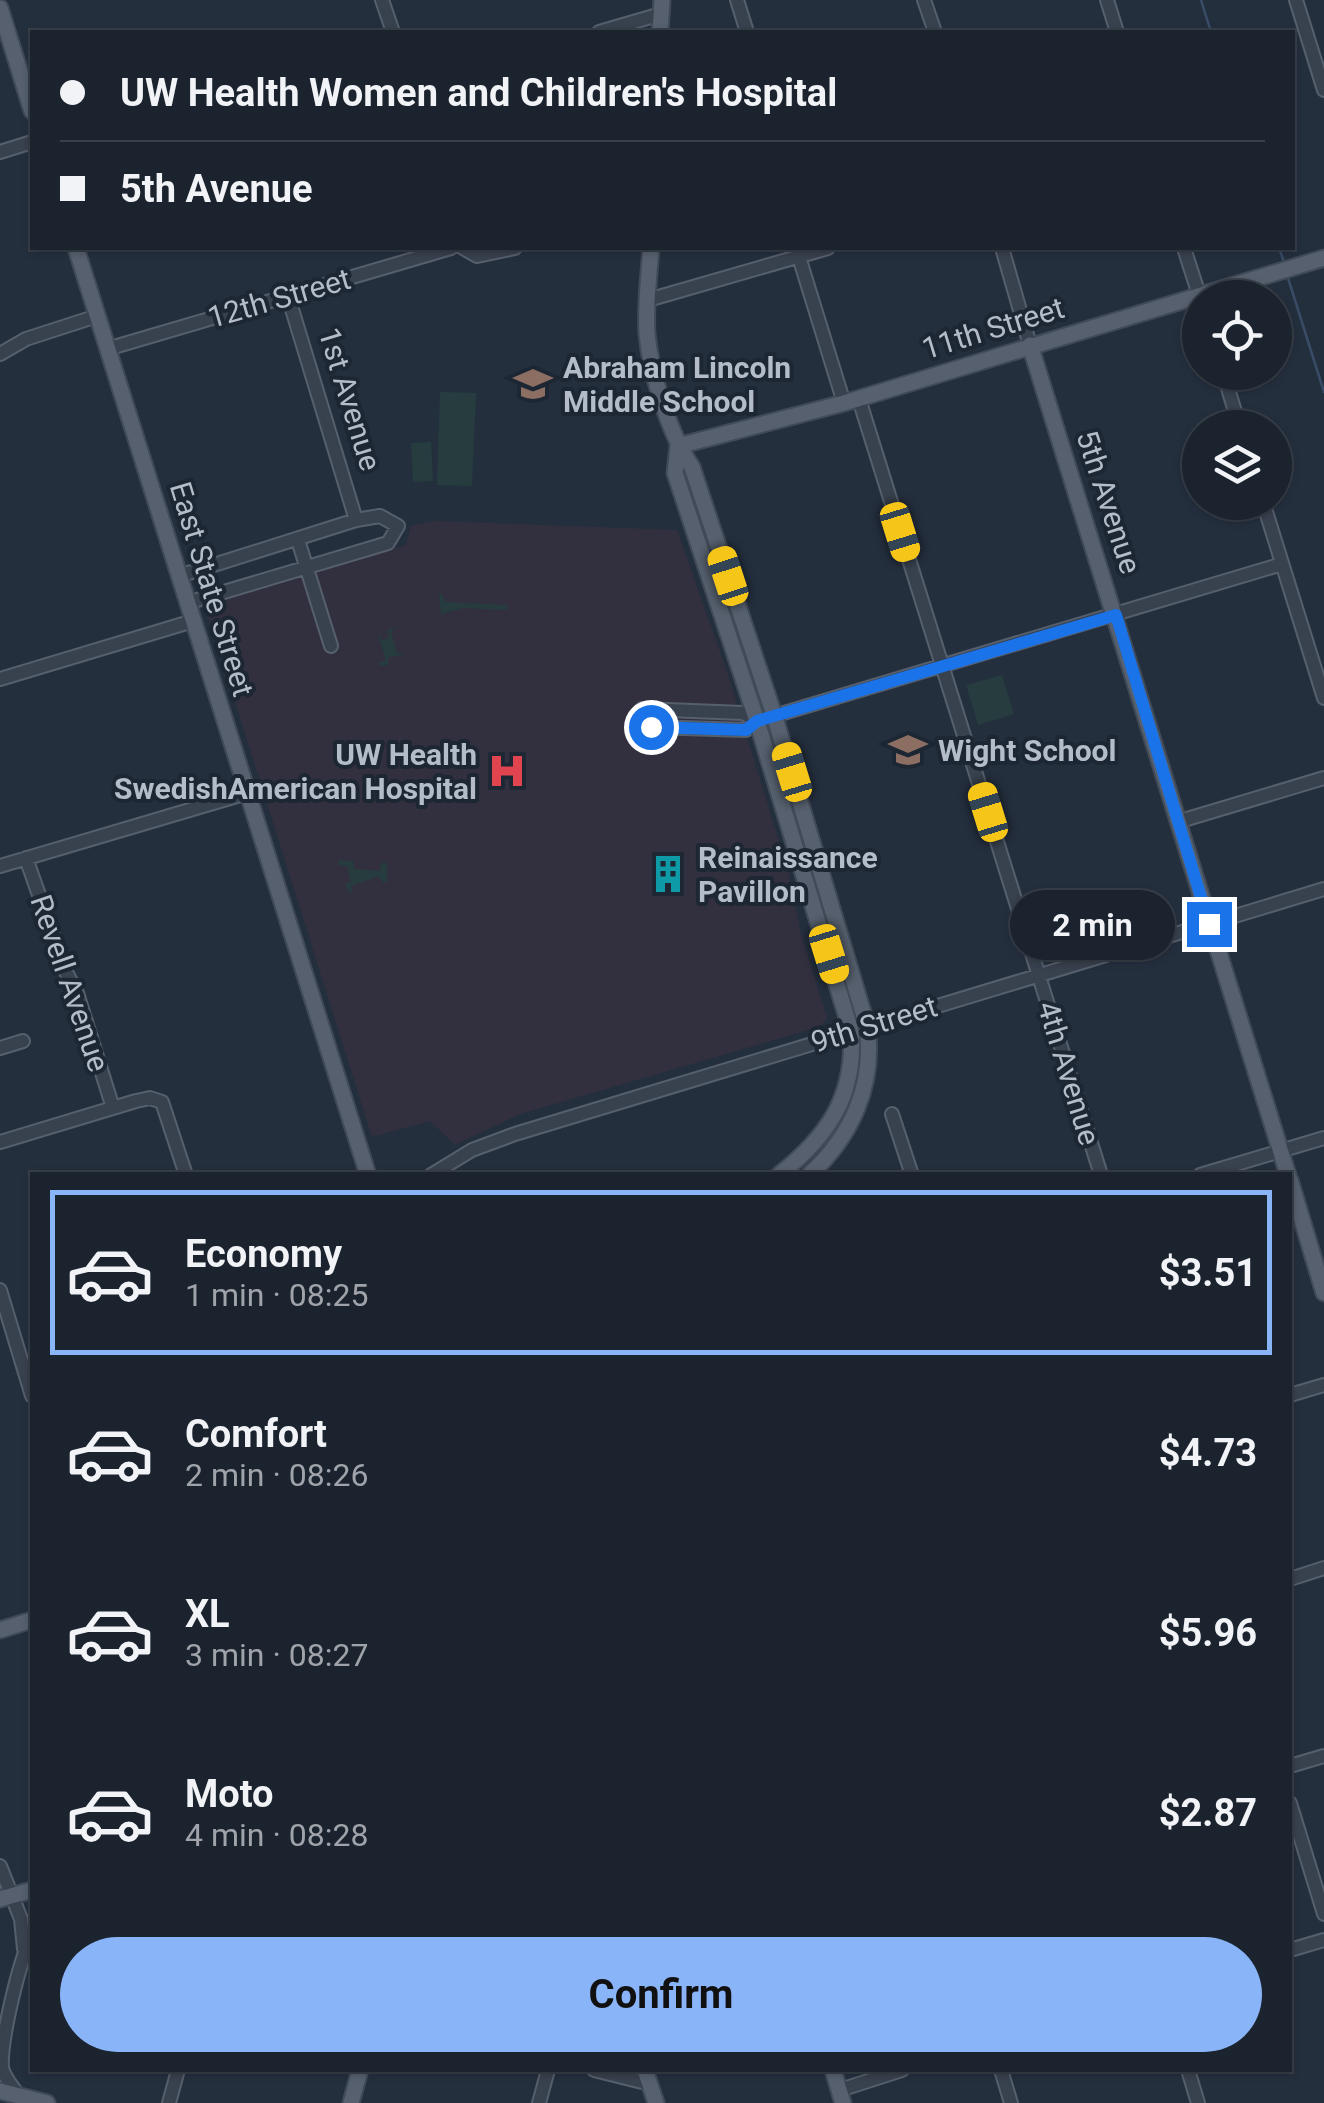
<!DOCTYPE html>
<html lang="en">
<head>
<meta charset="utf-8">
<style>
	body { margin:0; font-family:Roboto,sans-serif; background:#242b36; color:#f1f3f6; height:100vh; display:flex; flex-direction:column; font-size:38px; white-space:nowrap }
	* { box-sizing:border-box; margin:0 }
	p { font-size:32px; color:#a0a4aa }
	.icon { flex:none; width:55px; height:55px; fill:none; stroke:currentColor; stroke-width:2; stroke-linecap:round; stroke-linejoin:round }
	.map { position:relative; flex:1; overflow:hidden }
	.side { position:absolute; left:30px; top:1172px; width:1262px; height:900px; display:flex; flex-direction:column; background:#1b232e; border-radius:0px; box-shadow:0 2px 8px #0004,0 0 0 2px #39404a }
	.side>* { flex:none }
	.guide { position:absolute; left:30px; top:30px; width:1265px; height:220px; border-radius:0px; box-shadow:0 2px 8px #0004,0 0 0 2px #39404a; display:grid; align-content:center; height:220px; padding:0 30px; background:#1b232e }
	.buttons { position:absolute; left:1182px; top:280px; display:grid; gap:20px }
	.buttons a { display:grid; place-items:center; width:110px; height:110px; border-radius:50%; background:#1b232e; box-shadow:0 2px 8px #0004,0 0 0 2px #39404a; font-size:50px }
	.end { position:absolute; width:45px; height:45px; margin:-22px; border:12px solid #1a73e8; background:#fff; box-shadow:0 0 0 5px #fff }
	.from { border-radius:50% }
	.bubble { position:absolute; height:70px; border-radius:35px; background:#1b232e; box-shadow:0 2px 8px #0004,0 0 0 2px #39404a; font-size:32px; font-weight:700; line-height:70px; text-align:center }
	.car { position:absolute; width:30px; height:60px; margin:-30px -15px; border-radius:12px; box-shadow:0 0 8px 2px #0007; background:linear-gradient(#f5c518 24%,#345 0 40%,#f5c518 0 76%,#345 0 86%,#f5c518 0) }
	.guide b { display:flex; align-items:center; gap:35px; height:95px; font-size:38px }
	.guide b+b { border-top:2px solid #39404a }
	.guide i { width:25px; height:25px; background:#f1f3f6 }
	ul { padding:18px 0 0; list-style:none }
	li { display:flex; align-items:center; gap:30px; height:165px; margin:0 20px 15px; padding:0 10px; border:5px solid transparent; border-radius:0px }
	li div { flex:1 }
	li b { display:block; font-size:38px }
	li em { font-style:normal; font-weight:700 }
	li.active { border-color:#8ab4f8 }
	li>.icon { width:90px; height:90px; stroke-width:1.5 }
	.primary-button { display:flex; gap:20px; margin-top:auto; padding:20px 30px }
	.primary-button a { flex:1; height:115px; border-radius:60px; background:#8ab4f8; color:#111; font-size:40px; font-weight:700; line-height:115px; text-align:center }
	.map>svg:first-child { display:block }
	.medical { fill:#32303f }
	.green { fill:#263c3f }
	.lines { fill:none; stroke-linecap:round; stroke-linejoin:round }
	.stream { stroke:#394c67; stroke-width:2.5 }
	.minor-casing { stroke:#565f6c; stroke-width:16 }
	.major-casing { stroke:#414a57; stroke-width:19 }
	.minor { stroke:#38414e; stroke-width:12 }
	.major { stroke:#56606e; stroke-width:15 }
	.route { stroke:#1a73e8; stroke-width:12 }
	.labels { text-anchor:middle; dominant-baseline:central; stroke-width:8; stroke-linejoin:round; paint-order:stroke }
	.street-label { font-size:30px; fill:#b4bcc9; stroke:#1d2633 }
	.poi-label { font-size:30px; font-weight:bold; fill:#b4bcc9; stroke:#1d2633; text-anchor:start }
</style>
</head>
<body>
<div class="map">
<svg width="1324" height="2103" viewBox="0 0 1324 2103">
	<rect width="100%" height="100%" fill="#242f3e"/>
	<!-- medical -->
	<path class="medical" d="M433,521L677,530L726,669L789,874L800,930L827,1018L819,1027L520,1114L455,1145L430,1121L372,1137L204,603L406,545L411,526Z"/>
	<!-- green -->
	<path class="green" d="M440,392L476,393L472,486L437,485Z
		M431,442L433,481L413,482L411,443Z
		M442,594L445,602L507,605V610L463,608L442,614V621L439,595Z
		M397,627L391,632L397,653L406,654L389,657L388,665L380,666L379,663L386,660L377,632L382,640L389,638L388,630Z
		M1002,675L1014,714L978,725L966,685Z
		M339,860L353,861L355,869L380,871L381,863H387V881L383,883L379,876L351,886L353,892L349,893L345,884L351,882L347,866L338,865Z"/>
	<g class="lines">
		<!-- stream -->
		<path class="stream" d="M1201,0L1211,32
			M1279,248L1285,265
			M1288,278L1324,392"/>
		<!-- minor casing -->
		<g class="minor-casing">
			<path id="minor" d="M382,0L393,32
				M737,0L747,32
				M924,0L935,32
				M1107,0L1117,32
				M1296,0L1324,90
				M599,32L661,14
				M0,152L32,142
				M463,248L477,256L515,248
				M1002,248L1030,345
				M1184,248L1200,298
				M799,257L844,403
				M288,296L356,520
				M648,300L828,248
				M107,349L451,248
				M0,354L26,339L97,316
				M1223,372L1240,428
				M859,399L1101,1175
				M1263,502L1324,698
				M298,540L331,646
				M179,576L356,520L380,516L398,526L388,543L187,603
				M0,679L193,621
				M642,709L743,713L757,721
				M651,727L746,730L757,721L1282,564
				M1177,822L1324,778
				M26,858L66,972L77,993L113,1108
				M0,866L247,793
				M0,1048L23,1041
				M892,1114L912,1175
				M0,1142L136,1101L150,1098L162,1102L186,1175
				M431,1175L472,1150L515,1134L1324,889
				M1200,1175L1324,1138
				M0,1290L32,1396
				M1290,1395L1324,1385
				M1290,1579L1324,1568
				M1290,1766L1324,1756
				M1290,1803L1324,1914
				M0,1866L21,1919L24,1949
				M1290,1950L1324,1940
				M594,2070L650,2084
				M1001,2070L1011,2103
				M1188,2070L1198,2103
				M840,2090L902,2070
				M19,2096C13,2087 5,2079 2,2068C0,2041 19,1962 32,1935
				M169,2103L178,2070
				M539,2103L548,2070"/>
		</g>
		<!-- major casing -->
		<g class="major-casing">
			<path id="major" d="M0,8L32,111
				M660,32L662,0
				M76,248L368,1175
				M651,248C649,276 645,306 647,334C651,375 669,433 692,467L775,718L867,1026C875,1084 852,1136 809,1175
				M1030,345L1288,1175
				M678,446L675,473L756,718L851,1031C856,1096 828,1136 779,1175
				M678,446L844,403L1324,258
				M1290,1180L1324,1293
				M0,1630L32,1620
				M0,1899L32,1890
				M645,2070L656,2103
				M833,2070L843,2103
				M0,2091L47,2103
				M351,2103L360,2070"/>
		</g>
		<!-- minor -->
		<use href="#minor" class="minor"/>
		<!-- major -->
		<use href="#major" class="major"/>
	</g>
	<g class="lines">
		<!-- route -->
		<path class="route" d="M651,727L746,730L757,721L1116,615L1209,924"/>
	</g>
	<!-- icons -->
	<defs>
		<g id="school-bare" transform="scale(3)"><path d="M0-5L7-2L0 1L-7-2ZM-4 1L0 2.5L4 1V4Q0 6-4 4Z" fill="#8d6e63" stroke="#1d2633" stroke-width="2.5" paint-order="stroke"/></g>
		<g id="hospital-bare" transform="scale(3)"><path d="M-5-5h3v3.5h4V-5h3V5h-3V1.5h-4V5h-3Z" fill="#e0444e" stroke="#1d2633" stroke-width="2.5" paint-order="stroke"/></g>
		<g id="building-bare" transform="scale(3)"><path d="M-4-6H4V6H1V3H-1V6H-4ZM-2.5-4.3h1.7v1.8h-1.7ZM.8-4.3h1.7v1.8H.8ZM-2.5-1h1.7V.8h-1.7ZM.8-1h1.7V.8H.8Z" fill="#0f9aa8" stroke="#1d2633" stroke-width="2.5" paint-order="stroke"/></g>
	</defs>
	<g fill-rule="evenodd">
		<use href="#school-bare" x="533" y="384"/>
		<use href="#school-bare" x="908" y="750"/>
		<use href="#hospital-bare" x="507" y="771"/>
		<use href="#building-bare" x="668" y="874"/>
	</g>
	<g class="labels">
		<!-- street labels -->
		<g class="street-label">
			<text transform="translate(279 298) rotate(-16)">12th Street</text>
			<text transform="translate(993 328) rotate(-17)">11th Street</text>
			<text transform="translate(350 399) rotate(73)">1st Avenue</text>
			<text transform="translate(1109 502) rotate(72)">5th Avenue</text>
			<text transform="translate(212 589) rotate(73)">East State Street</text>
			<text transform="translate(70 983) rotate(71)">Revell Avenue</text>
			<text transform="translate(874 1024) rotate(-17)">9th Street</text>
			<text transform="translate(1069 1073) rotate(73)">4th Avenue</text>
		</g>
		<!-- poi labels -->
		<g class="poi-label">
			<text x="563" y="367">Abraham Lincoln<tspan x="563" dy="34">Middle School</tspan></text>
			<text x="938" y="750">Wight School</text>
			<text x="477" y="754" text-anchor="end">UW Health<tspan x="477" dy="34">SwedishAmerican Hospital</tspan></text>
			<text x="698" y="857">Reinaissance<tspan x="698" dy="34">Pavillon</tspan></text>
		</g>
	</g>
</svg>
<div class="buttons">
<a><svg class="icon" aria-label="locate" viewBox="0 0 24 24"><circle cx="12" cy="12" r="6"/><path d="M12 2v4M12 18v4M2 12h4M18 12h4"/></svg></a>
<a><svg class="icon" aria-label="layers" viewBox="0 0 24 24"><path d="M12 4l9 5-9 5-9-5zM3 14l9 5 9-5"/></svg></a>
</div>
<i class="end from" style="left:651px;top:727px"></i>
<i class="end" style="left:1209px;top:924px"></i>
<div class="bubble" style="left:1010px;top:890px;width:165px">2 min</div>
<i class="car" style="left:900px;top:532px;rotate:163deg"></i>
<i class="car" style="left:728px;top:576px;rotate:342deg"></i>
<i class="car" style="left:792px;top:772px;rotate:343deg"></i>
<i class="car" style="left:988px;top:812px;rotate:343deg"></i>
<i class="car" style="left:829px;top:954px;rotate:163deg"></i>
<div class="guide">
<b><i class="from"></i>UW Health Women and Children's Hospital</b>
<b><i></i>5th Avenue</b>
</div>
<section class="side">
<ul>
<li class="active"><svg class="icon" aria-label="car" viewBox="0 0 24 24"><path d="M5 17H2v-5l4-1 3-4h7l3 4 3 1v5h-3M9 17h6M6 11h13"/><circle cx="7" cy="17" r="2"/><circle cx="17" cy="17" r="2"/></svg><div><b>Economy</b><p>1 min · 08:25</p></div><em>$3.51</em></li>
<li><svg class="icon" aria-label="car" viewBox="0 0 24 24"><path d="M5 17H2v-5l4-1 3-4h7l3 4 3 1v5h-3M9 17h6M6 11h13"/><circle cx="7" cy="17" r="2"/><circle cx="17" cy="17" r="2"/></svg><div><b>Comfort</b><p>2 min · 08:26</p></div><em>$4.73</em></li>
<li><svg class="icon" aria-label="car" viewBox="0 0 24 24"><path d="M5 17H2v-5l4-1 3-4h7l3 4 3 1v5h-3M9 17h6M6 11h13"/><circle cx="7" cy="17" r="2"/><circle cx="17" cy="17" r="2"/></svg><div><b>XL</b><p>3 min · 08:27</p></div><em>$5.96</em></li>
<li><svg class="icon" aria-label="car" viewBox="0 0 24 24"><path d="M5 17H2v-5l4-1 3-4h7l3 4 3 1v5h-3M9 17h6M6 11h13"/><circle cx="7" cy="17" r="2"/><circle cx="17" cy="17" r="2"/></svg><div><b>Moto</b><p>4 min · 08:28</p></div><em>$2.87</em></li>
</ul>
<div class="primary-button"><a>Confirm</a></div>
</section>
</div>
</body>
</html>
